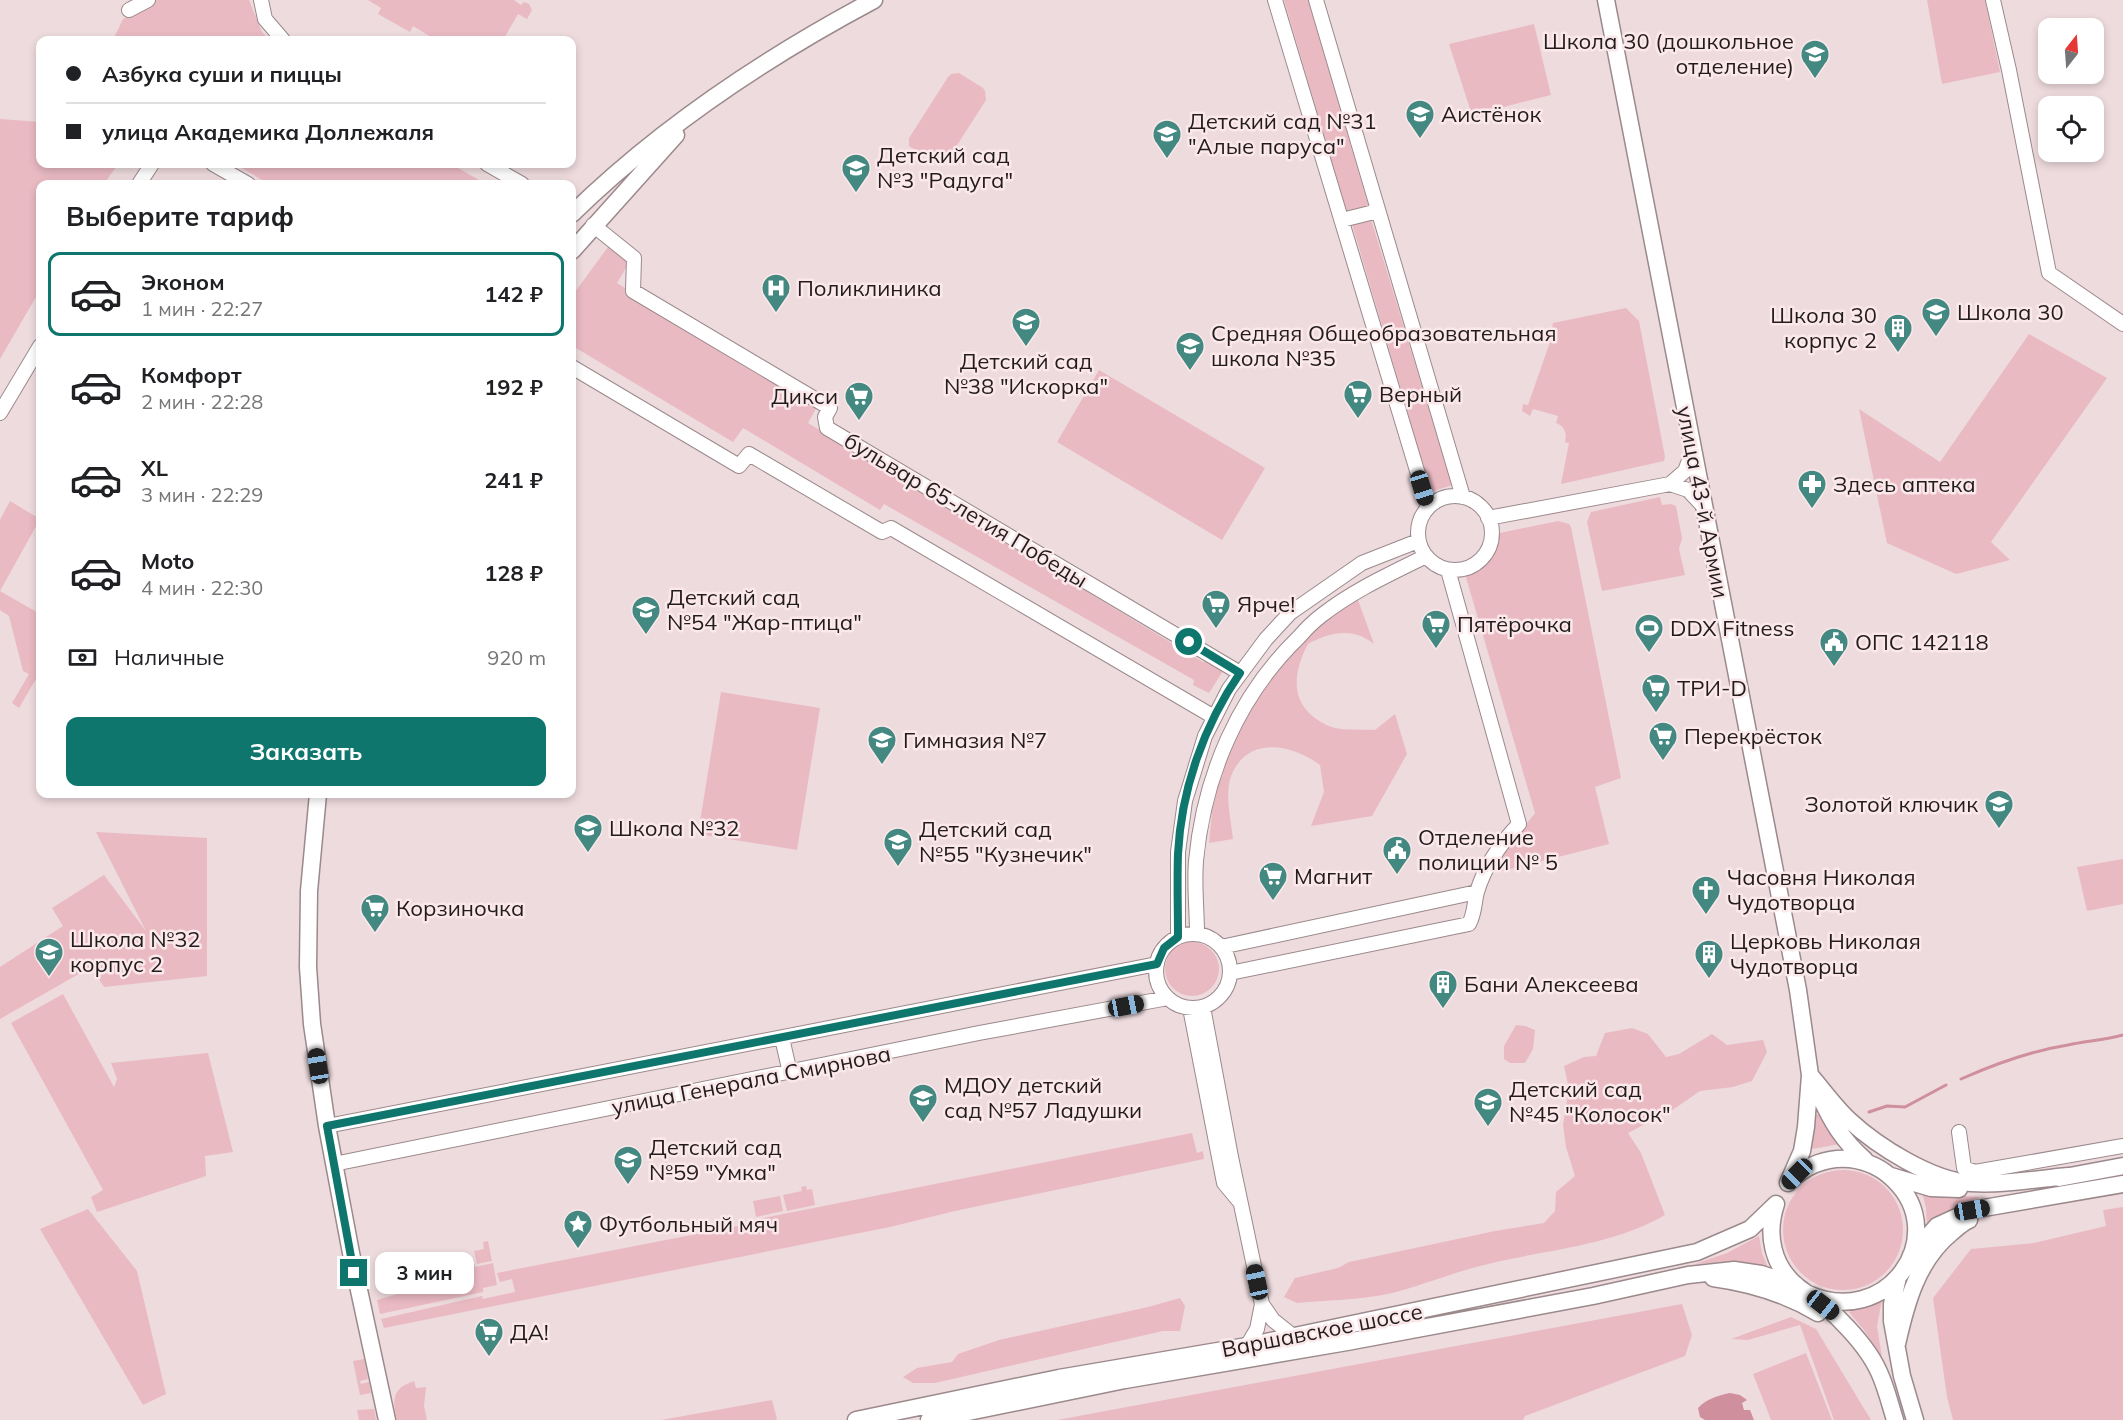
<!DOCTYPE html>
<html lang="ru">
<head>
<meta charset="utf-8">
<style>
	body { margin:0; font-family:Mulish,sans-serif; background:#f6f6f6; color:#202124; height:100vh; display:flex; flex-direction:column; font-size:22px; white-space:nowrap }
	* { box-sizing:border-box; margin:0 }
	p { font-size:20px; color:#757577 }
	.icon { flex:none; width:33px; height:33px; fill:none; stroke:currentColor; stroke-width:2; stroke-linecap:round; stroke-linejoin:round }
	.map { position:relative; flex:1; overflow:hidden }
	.side { position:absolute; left:36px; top:180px; width:540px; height:618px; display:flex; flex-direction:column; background:#fff; border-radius:12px; box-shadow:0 3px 9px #0003 }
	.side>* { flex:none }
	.top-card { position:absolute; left:36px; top:36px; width:540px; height:132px; border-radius:12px; box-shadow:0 3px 9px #0003; display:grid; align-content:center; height:132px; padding:0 30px; background:#fff }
	.needle { width:39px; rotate:17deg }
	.fabs { position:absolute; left:2038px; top:18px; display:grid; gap:12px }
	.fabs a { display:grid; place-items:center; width:66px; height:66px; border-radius:12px; background:#fff; box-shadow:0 3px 9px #0003; font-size:30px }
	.end { position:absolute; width:27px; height:27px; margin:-14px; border:8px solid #0f766e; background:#fff; box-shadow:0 0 0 3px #fff }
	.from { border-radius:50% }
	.bubble { position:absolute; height:42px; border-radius:12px; background:#fff; box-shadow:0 3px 9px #0003; font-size:20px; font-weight:700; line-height:42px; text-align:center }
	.car { position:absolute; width:18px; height:36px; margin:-18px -9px; border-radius:8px; box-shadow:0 0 4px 2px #0007; background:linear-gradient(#222 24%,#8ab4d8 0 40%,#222 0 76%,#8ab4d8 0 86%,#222 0) }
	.top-card b { display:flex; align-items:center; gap:21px; height:57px; font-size:22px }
	.top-card b+b { border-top:2px solid #e0e0e0 }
	.top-card i { width:15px; height:15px; background:#202124 }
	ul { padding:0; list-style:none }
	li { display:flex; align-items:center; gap:18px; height:84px; margin:0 12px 9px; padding:0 18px; border:3px solid transparent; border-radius:12px }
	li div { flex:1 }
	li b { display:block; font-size:22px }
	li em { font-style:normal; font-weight:700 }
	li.active { border-color:#0f766e }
	li>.icon { width:54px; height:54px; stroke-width:1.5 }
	h2 { padding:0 30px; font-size:27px; line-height:72px }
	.pay { display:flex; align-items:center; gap:15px; height:66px; padding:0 30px; font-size:22px }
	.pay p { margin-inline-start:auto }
	.button { display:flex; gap:12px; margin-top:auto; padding:12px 30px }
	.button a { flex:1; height:69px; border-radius:12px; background:#0f766e; color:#fff; font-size:24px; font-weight:700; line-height:69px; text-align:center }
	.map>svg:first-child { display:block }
	.green { fill:#eabac3 }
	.water { fill:#d08f9d }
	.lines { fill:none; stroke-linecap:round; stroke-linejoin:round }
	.stream { stroke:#d08f9d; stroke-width:3 }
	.minor-casing { stroke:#9b898c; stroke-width:16 }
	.major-casing { stroke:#9b898c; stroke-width:19 }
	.minor { stroke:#fff; stroke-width:14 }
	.major { stroke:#fff; stroke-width:16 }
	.route { stroke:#0f766e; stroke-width:8 }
	.labels { text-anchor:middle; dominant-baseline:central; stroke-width:5; stroke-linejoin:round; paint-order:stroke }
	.poi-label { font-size:22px; fill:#231c1d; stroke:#fbe8eb; text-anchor:start }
	.street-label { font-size:22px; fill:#231c1d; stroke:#fbe8eb }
</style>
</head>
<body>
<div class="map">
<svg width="2123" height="1420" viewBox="0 0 2123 1420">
	<rect width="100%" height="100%" fill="#eedbde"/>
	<!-- green -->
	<path class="green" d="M157,0H249L262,32L270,40H113L123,19Z
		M368,0H514L521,5L524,2L529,4L532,10L527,19L518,14L503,40H436L413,26L410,32L378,14L381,8Z
		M1284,0H1308L1369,208L1347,214Z
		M1927,0H1985L2000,72L1942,84Z
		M1534,24L1551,95L1472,115L1449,44Z
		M959,73L983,88L985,91L986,100L947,161L939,164L912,148L909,146V138L948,77L951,74Z
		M0,119L40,122V164H118L104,184H40V290L0,359Z
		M235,164H451L486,184H269Z
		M1371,219L1452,485L1431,492L1352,224Z
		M611,243L633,256L617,283L817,407L808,423L1203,662L1207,659L1225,668L1209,693L1193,685L1194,680L884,504L880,510L743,428L733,442L576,348L572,352V296Z
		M1626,308L1639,321L1665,457L1664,461L1561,484L1569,443L1565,442C1567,434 1565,426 1556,423L1558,416L1533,409L1530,416L1522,411L1523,404L1528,405L1550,342L1553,323Z
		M2029,334L2107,378L1991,542L2010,560L1956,574L1887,543L1859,409L1940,462Z
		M1099,370L1265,468L1222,540L1057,442Z
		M1660,497L1662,505L1671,504L1676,506L1682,538L1679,549L1685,575L1602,591L1587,522L1591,512Z
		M10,501L40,519L0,591L40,614V672L19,708L12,703L29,674L23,671L9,616L0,610V520Z
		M1558,521L1569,524L1571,527L1621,778L1595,787L1609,844L1499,872L1491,870L1493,866L1535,813L1465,574C1484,564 1494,557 1495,534Z
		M1357,597L1374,644C1353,627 1330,632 1308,644C1290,678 1291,709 1329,726C1339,731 1363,729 1375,730L1395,714L1407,754L1372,816L1311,826L1324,792L1320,765C1293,745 1249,735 1232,774C1224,791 1231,821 1233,839L1209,843L1212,812L1222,759L1254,698L1316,625Z
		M721,692L820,708L797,850L698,834Z
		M96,832L207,838V976L104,987L91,967L0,1019V967L63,926L52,908L104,875L146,931Z
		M2123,859V904L2087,911L2077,867Z
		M1165 969a27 27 0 1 1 54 0a27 27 0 1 1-54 0Z
		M63,994L114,1087L117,1079L111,1063L208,1053L233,1152L205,1156L206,1176L97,1212L91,1197L103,1190L11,1023Z
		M1516,1025L1525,1026L1535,1030L1533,1049L1525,1063H1510L1504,1059V1046Z
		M1632,1028L1648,1034L1666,1057L1679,1054L1712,1034L1727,1045L1763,1040L1767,1052L1752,1081L1733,1087L1700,1091L1674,1109L1628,1133L1641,1153L1665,1215C1608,1248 1538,1250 1476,1267C1446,1275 1418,1287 1388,1294C1359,1300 1327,1300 1297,1303L1284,1297L1295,1278L1338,1268L1349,1262L1495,1231L1544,1223L1555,1211L1556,1192L1575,1176L1566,1147L1563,1125L1569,1089L1564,1066L1584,1057L1596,1056L1605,1033Z
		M1819,1114L1840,1144L1807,1150L1814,1115Z
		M1192,1133L1197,1153L1203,1151L1204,1159L955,1211L890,1227L384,1328L381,1319L482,1296L483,1299L515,1292L512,1279L500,1282L497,1273L748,1224V1221Z
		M1783 1230a60 60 0 1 1 120 0a60 60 0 1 1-120 0Z
		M806,1186L807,1190L812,1189L815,1205L787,1211L783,1195L802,1191L801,1187Z
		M1921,1188L1951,1195L1980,1197L1954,1208L1927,1227L1926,1208Z
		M780,1196L783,1211L756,1217L753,1201Z
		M2123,1207V1420H1953L1947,1397L1933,1298L1971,1249L2034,1243L2106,1226L2103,1210Z
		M88,1209L137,1271L166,1394L143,1405L40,1229Z
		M1759,1236L1762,1253L1769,1270L1727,1262L1695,1264L1727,1253Z
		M488,1241L492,1261L477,1264L474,1251L484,1249L483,1242Z
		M473,1259L475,1267L493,1263L497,1285L483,1288V1292L380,1314L377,1300L401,1293L397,1274Z
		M1180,1298L1185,1306L1180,1331H1163L935,1383H913L903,1377L917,1368L952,1362L958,1354L999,1340L1148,1307Z
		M1882,1300L1877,1326L1882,1357L1864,1330L1849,1312Z
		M1682,1304L1692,1335L1685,1356L1525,1416L1523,1420H1057Z
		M1791,1317L1816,1329L1871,1420H1834L1800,1325L1748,1340L1731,1339Z
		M1806,1353L1832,1420H1771L1753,1374Z
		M364,1359L368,1379L360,1381L361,1384L369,1382L371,1393L360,1395L353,1361Z
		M414,1381L416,1388L426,1387L424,1406L427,1420H397C392,1400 392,1388 414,1381Z
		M772,1400L777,1419L775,1420H661Z
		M374,1409L376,1420H359L357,1410Z"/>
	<!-- water -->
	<path class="water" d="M1730,1393L1740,1395L1747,1400L1742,1403L1744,1410H1750L1754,1420H1705L1700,1417L1698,1408C1708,1398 1717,1396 1730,1393Z"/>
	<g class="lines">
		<!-- stream -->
		<path class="stream" d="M1961,1079C1995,1064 2030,1051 2068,1045C2087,1041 2105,1040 2123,1035
			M1869,1112L1887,1106L1905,1107L1946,1085"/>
		<!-- minor casing -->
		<g class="minor-casing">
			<path id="minor" d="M261,0L265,19L283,40
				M1275,0L1428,507
				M1316,0L1463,497
				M1993,0L2009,70L2049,273L2123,324
				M129,10L148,0
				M213,164L248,184
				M487,164L522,184
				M139,184L152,164
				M1342,220L1378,211
				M593,225L634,258L633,291L830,408L825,417L827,428L1240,673
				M572,367L739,466L749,454L882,532L891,528L1214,717
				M0,413L40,346
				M1670,484L1685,471L1693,450
				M1418 533a37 37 0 1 1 74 0a37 37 0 1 1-74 0Z
				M1488,518L1670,484L1688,490L1704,507
				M1197,934C1197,910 1194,885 1196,861C1204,776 1238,696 1299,637C1306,629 1314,621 1322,615C1354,590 1390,574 1426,556
				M1156 971a37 37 0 1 1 74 0a37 37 0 1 1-74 0Z
				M1178,937V852L1185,801L1205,736L1229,689L1266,639L1290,613L1362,563L1418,541
				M1221,947L1477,892
				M1230,973L1469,924C1475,913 1474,903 1477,892C1485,865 1500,844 1519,824L1448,570
				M1203,1007L1231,1157L1262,1304L1273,1320L1293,1336
				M1190,1008L1224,1183L1239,1201
				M782,1038L790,1073
				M327,1126L1157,964
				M1959,1132L1964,1168L1975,1172L2123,1146
				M334,1164L979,1033L1168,998
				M1247,1346L1257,1329L1262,1304"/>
		</g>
		<!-- major casing -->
		<g class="major-casing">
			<path id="major" d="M1606,0L1798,990L1810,1075L1806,1127L1802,1151L1788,1183
				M572,214C660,128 765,58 874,0
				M572,251L676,135
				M318,794L309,891L308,967L312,1024L327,1126L351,1253L387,1420
				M1810,1075C1823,1090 1835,1107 1849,1120C1877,1146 1932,1181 1971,1183C2003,1185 2036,1179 2068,1176
				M1819,1094C1831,1121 1843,1141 1865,1160
				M1891,1176L1931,1188L1959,1189
				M2059,1178L2123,1166
				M1791,1180C1807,1165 1828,1157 1850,1159C1867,1161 1882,1168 1894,1180C1952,1236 1887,1331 1806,1293
				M1776,1204C1766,1234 1772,1266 1798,1287C1812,1298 1829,1307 1841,1321C1855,1335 1871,1354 1879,1372C1886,1387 1890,1404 1895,1420
				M1911,1255L1937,1226L1972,1210L2123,1184
				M1898,1277L1892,1304V1321L1902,1376L1915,1420
				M1713,1278C1750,1283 1786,1294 1818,1313
				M1897,1344C1906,1304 1917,1261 1951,1233C1957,1228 1962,1223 1969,1220
				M856,1420L1059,1378L1247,1346L1697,1252L1750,1229L1775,1205
				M929,1420L1125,1380L1347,1342L1593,1296L1688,1275L1734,1270L1761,1274L1796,1285"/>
		</g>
		<!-- minor -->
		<use href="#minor" class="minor"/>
		<!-- major -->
		<use href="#major" class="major"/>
	</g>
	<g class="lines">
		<!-- route -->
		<path class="route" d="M354,1273L327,1126L1157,964L1164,948L1178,937C1178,909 1177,882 1178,854C1181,790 1204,725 1240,673L1189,642"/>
	</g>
	<!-- icons -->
	<defs>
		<g id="school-pin" transform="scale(1.5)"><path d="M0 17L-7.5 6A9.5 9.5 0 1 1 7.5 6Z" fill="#438981" stroke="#fbe8eb"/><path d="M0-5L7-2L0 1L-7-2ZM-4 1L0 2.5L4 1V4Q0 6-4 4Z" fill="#fff"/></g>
		<g id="hospital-pin" transform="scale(1.5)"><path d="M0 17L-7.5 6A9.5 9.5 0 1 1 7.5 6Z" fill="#438981" stroke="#fbe8eb"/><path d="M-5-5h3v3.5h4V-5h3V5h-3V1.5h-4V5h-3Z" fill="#fff"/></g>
		<g id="building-pin" transform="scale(1.5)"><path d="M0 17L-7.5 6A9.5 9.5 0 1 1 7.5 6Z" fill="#438981" stroke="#fbe8eb"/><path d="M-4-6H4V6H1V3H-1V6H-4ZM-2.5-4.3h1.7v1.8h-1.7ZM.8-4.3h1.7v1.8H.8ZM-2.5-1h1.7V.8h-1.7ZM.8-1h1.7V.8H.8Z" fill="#fff"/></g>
		<g id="supermarket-pin" transform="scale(1.5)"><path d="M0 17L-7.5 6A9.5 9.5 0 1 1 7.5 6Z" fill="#438981" stroke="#fbe8eb"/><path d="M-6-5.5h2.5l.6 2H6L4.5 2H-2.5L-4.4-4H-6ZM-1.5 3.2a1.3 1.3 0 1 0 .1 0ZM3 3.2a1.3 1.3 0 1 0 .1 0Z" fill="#fff"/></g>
		<g id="pharmacy-pin" transform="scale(1.5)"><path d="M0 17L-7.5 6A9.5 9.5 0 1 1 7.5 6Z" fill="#438981" stroke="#fbe8eb"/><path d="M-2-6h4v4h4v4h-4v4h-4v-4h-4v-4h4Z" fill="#fff"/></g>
		<g id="stadium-pin" transform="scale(1.5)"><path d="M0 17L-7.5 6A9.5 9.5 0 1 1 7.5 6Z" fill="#438981" stroke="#fbe8eb"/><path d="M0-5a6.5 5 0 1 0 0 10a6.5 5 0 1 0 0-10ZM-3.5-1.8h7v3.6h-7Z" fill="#fff"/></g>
		<g id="civic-pin" transform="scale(1.5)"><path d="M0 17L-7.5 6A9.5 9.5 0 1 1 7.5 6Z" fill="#438981" stroke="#fbe8eb"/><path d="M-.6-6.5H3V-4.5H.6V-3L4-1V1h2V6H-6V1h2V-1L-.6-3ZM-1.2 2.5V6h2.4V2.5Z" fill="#fff"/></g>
		<g id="church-pin" transform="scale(1.5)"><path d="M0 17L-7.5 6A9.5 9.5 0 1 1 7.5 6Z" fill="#438981" stroke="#fbe8eb"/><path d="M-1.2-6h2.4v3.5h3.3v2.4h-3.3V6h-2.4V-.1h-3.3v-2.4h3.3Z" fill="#fff"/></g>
		<g id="sight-pin" transform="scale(1.5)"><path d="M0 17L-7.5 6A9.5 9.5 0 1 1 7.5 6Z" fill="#438981" stroke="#fbe8eb"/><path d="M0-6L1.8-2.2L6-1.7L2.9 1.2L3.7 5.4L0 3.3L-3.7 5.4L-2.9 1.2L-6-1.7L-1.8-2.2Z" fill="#fff"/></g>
	</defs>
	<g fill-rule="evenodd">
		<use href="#school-pin" x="1815" y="54"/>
		<use href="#school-pin" x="1420" y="114"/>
		<use href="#school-pin" x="1167" y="134"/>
		<use href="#school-pin" x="856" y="168"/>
		<use href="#hospital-pin" x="776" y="288"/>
		<use href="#school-pin" x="1936" y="312"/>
		<use href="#school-pin" x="1026" y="322"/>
		<use href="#building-pin" x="1898" y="328"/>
		<use href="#school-pin" x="1190" y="346"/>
		<use href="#supermarket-pin" x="1358" y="394"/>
		<use href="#supermarket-pin" x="859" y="396"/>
		<use href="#pharmacy-pin" x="1812" y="484"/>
		<use href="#supermarket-pin" x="1216" y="604"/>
		<use href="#school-pin" x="646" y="610"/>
		<use href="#supermarket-pin" x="1436" y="624"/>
		<use href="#stadium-pin" x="1649" y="628"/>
		<use href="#civic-pin" x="1834" y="642"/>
		<use href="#supermarket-pin" x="1656" y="688"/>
		<use href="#supermarket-pin" x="1663" y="736"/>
		<use href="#school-pin" x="882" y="740"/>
		<use href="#school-pin" x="1999" y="804"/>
		<use href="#school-pin" x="588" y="828"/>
		<use href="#school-pin" x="898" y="842"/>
		<use href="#civic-pin" x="1397" y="850"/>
		<use href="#supermarket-pin" x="1273" y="876"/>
		<use href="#church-pin" x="1706" y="890"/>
		<use href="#supermarket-pin" x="375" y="908"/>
		<use href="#school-pin" x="49" y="952"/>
		<use href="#building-pin" x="1709" y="954"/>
		<use href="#building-pin" x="1443" y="984"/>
		<use href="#school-pin" x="923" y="1098"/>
		<use href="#school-pin" x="1488" y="1102"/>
		<use href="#school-pin" x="628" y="1160"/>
		<use href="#sight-pin" x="578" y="1224"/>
		<use href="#supermarket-pin" x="489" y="1332"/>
	</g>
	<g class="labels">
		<!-- poi labels -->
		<g class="poi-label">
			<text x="1794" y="41" text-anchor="end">Школа 30 (дошкольное<tspan x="1794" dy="25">отделение)</tspan></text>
			<text x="1441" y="114">Аистёнок</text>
			<text x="1188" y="121">Детский сад №31<tspan x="1188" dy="25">"Алые паруса"</tspan></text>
			<text x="877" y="155">Детский сад<tspan x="877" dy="25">№3 "Радуга"</tspan></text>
			<text x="797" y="288">Поликлиника</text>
			<text x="1957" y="312">Школа 30</text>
			<text x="1877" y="315" text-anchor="end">Школа 30<tspan x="1877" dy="25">корпус 2</tspan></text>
			<text x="1211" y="333">Средняя Общеобразовательная<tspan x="1211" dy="25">школа №35</tspan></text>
			<text x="1026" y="361" text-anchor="middle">Детский сад<tspan x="1026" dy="25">№38 "Искорка"</tspan></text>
			<text x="1379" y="394">Верный</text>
			<text x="838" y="396" text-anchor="end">Дикси</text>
			<text x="1833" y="484">Здесь аптека</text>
			<text x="667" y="597">Детский сад<tspan x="667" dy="25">№54 "Жар-птица"</tspan></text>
			<text x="1237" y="604">Ярче!</text>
			<text x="1457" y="624">Пятёрочка</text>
			<text x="1670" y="628">DDX Fitness</text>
			<text x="1855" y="642">ОПС 142118</text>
			<text x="1677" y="688">ТРИ-D</text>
			<text x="1684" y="736">Перекрёсток</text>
			<text x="903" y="740">Гимназия №7</text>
			<text x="1978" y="804" text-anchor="end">Золотой ключик</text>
			<text x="609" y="828">Школа №32</text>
			<text x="919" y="829">Детский сад<tspan x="919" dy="25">№55 "Кузнечик"</tspan></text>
			<text x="1418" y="837">Отделение<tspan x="1418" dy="25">полиции № 5</tspan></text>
			<text x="1294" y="876">Магнит</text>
			<text x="1727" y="877">Часовня Николая<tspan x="1727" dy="25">Чудотворца</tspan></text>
			<text x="396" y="908">Корзиночка</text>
			<text x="70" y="939">Школа №32<tspan x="70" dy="25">корпус 2</tspan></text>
			<text x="1730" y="941">Церковь Николая<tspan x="1730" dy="25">Чудотворца</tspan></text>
			<text x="1464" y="984">Бани Алексеева</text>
			<text x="944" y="1085">МДОУ детский<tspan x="944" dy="25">сад №57 Ладушки</tspan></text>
			<text x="1509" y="1089">Детский сад<tspan x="1509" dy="25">№45 "Колосок"</tspan></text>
			<text x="649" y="1147">Детский сад<tspan x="649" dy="25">№59 "Умка"</tspan></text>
			<text x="599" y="1224">Футбольный мяч</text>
			<text x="510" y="1332">ДА!</text>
		</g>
		<!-- street labels -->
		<g class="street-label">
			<text transform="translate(1703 502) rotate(79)">улица 43-й Армии</text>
			<text transform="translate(966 510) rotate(31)">бульвар 65-летия Победы</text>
			<text transform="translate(751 1080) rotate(-11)">улица Генерала Смирнова</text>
			<text transform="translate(1322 1330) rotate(-11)">Варшавское шоссе</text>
		</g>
	</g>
</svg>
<div class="fabs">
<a><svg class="needle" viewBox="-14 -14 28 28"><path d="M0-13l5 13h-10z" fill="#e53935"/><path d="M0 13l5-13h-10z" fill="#757577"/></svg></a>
<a><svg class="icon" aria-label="locate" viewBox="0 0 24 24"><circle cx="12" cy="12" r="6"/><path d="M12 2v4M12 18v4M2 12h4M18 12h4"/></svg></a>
</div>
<i class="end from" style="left:1189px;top:642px"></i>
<i class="end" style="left:354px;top:1273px"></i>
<div class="bubble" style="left:375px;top:1252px;width:99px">3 мин</div>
<i class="car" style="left:1422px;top:488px;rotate:163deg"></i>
<i class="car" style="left:1126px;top:1006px;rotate:79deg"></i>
<i class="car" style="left:318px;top:1066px;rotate:351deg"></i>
<i class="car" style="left:1797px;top:1174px;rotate:225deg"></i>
<i class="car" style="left:1972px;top:1210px;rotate:81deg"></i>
<i class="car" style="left:1257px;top:1282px;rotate:348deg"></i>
<i class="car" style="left:1823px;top:1305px;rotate:128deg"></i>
<div class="top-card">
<b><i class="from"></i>Азбука суши и пиццы</b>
<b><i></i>улица Академика Доллежаля</b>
</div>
<section class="side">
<h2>Выберите тариф</h2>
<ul>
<li class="active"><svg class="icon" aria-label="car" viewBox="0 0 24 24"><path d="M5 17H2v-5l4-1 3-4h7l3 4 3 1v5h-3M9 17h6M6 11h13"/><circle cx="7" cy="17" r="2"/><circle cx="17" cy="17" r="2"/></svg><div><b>Эконом</b><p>1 мин · 22:27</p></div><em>142 ₽</em></li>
<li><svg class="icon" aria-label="car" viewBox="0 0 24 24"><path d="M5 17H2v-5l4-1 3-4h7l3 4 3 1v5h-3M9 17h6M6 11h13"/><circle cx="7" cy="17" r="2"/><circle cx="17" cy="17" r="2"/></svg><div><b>Комфорт</b><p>2 мин · 22:28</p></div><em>192 ₽</em></li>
<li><svg class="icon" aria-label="car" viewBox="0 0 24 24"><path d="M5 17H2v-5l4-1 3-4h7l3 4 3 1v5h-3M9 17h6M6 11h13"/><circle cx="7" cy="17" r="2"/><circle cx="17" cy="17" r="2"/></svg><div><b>XL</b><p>3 мин · 22:29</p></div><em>241 ₽</em></li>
<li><svg class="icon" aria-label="car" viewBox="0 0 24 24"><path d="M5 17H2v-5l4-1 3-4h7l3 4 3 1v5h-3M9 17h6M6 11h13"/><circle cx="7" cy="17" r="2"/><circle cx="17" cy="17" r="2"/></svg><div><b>Moto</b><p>4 мин · 22:30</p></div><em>128 ₽</em></li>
</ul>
<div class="pay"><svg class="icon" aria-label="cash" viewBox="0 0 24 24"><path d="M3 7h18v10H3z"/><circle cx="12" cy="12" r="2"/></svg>Наличные<p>920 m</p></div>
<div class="button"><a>Заказать</a></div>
</section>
</div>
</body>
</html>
